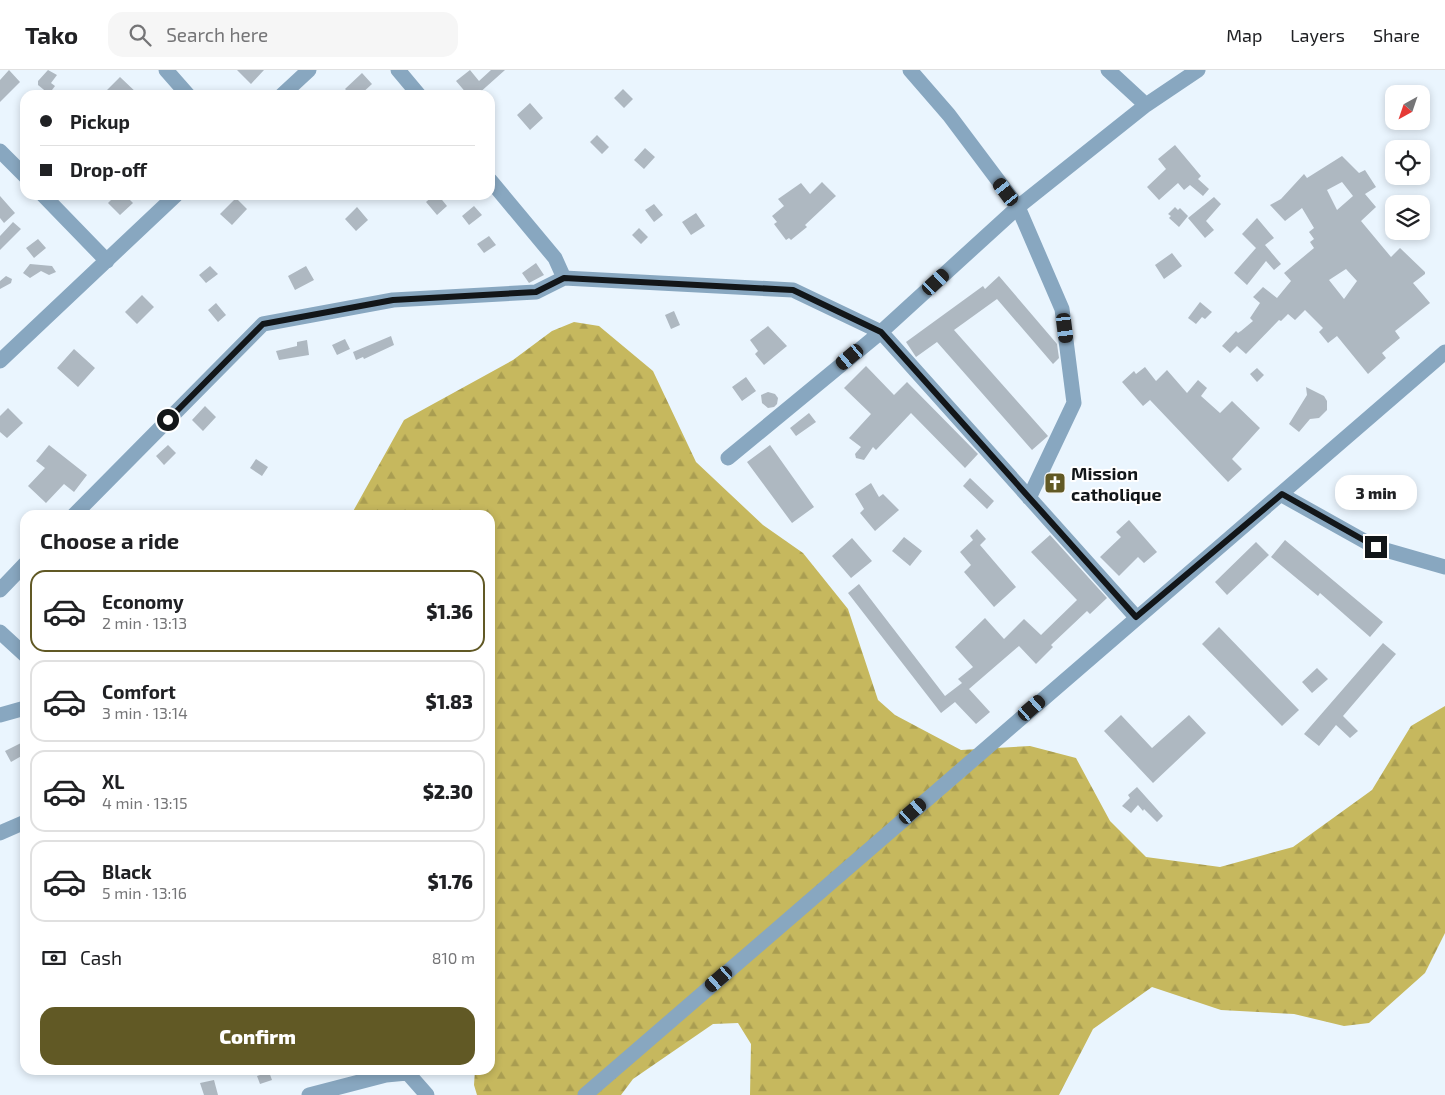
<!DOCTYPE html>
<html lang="en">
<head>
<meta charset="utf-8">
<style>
	body { margin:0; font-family:"Exo 2",sans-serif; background:#f6f6f6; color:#202124; height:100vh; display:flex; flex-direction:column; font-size:19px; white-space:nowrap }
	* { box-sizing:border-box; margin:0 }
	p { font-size:16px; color:#757577 }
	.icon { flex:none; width:28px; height:28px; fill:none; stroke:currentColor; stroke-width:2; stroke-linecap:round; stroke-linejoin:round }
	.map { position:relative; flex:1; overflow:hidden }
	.details { position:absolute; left:20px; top:440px; width:475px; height:565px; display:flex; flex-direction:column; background:#fff; border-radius:15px; box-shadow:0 2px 8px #0003 }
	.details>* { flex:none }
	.hud { position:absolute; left:20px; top:20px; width:475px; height:110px; border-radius:15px; box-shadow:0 2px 8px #0003; display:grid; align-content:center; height:110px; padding:0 20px; background:#fff }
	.needle { width:32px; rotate:220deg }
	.controls { position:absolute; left:1385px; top:15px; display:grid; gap:10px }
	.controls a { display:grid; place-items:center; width:45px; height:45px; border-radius:10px; background:#fff; box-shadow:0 2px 8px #0003; font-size:25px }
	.end { position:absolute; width:22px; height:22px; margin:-11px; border:6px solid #121619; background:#fff; box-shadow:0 0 0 2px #fff }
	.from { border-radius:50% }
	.bubble { position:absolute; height:35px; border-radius:15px; background:#fff; box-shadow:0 2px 8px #0003; font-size:16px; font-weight:800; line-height:35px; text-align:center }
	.car { position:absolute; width:15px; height:30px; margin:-15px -8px; border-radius:6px; box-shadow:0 0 4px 1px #0007; background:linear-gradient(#222 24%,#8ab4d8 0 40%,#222 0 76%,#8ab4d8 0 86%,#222 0) }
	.hud b { display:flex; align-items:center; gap:18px; height:48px; font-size:19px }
	.hud b+b { border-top:1px solid #e0e0e0 }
	.hud i { width:12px; height:12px; background:#202124 }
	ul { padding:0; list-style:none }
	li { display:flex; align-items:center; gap:15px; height:82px; margin:0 10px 8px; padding:0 10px; border:2px solid #e0e0e0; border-radius:15px }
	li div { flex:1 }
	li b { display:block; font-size:19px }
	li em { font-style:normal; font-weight:800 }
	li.current { border-color:#615925 }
	li>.icon { width:45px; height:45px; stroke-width:1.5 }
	h2 { padding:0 20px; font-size:22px; line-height:60px }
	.pay { display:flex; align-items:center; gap:12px; height:55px; padding:0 20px; font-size:19px }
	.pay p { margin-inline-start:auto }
	.action { display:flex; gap:10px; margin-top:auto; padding:10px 20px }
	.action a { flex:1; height:58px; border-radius:15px; background:#615925; color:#fff; font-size:20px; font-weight:800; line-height:58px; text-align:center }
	header { display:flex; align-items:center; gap:30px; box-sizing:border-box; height:70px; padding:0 25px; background:#fff; border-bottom:1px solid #e0e0e0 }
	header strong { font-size:24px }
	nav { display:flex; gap:28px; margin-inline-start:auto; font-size:18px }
	.search { width:350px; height:45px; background:#f6f6f6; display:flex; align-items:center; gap:12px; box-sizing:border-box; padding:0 18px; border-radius:15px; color:#757577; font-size:19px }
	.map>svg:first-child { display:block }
	.forest { fill:url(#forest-firs) }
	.building { fill:#aeb8c1; fill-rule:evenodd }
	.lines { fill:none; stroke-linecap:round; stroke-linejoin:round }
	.minor { stroke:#88a7c0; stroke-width:15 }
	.route { stroke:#121619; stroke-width:6 }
	.labels { text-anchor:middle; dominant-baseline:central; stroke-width:4; stroke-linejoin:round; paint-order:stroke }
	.poi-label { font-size:18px; font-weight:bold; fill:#121619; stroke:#fff; text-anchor:start }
</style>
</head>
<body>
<header>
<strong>Tako</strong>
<div class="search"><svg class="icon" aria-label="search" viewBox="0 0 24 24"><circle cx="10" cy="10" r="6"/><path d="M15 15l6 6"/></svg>Search here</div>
<nav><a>Map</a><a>Layers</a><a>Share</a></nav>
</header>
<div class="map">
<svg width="1445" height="1025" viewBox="0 0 1445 1025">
	<defs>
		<pattern id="forest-firs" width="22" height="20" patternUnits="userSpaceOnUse" patternTransform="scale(1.25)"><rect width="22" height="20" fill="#c6b85e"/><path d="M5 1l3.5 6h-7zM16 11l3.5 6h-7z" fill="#a99d51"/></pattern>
	</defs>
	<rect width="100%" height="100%" fill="#eaf5fe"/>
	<!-- forest -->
	<path class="forest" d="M574,252L599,256L653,301L696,392L763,455L803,483L848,539L878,630L895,645L961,680L1030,676L1076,688L1110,751L1146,787L1220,797L1293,777L1372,720L1411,656L1445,636V863L1425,903L1369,953L1344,956L1294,944L1221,940L1152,917L1093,959L1059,1025H750L751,974L738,953L713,954L633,1009L621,1025H477L474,1015L475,1000H490V445H351L404,350L513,290L552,261Z"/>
	<!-- building -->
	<path class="building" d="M9,0L20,12L0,32V10Z
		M48,0L57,5L51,13L55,16L49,24L38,15V11Z
		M237,0H264L251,14Z
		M470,0L479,11L491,0H505L477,25H468L456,11Z
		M362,3L372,14L360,25H351L345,19Z
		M120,7L139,25H112L107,20Z
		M623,19L633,29L624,38L614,28Z
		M530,33L543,48L530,60L517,45Z
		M597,65L609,77L602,84L590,72Z
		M1175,75L1201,106L1198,109L1209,119L1203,126L1190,115L1184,120L1178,113L1159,130L1147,117L1166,99L1158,89Z
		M645,78L655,87L644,99L634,90Z
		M1342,86L1359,103L1365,100L1376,117L1365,124L1376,137L1361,151L1391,187L1400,178L1425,202V204L1413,213L1430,233L1395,261L1400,268L1382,283L1386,288L1368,304L1337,266L1328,273L1319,262L1323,258L1305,240L1295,250L1288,244L1281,251L1279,250L1246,284L1237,276L1230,283L1222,276L1236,261L1238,263L1241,261L1253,251L1250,248L1260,233L1253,227L1263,217L1277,228L1291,211L1284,203L1314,178L1310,172L1314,169L1309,162L1314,158L1302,138L1285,151L1270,135L1281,129L1304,104L1307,108ZM1342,112L1353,126L1337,140L1327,120ZM1346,199L1357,211L1344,229L1329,210Z
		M822,112L836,126L805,155L807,157L791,170L789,168L786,170L774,154L777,152L772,146L784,136L778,129L801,113L810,124Z
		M116,125H125L133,133L120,145L108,133Z
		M434,125H438L447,136L437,145L426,132Z
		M0,126L15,143L4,153L0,148Z
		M1214,127L1221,134L1206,151L1214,160L1205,168L1188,148Z
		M236,128L247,139L232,155L220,144Z
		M654,134L663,145L654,152L645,140Z
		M474,136L482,145L469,155L462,146Z
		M357,137L368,150L356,161L345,149Z
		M1175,137L1178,140L1180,138L1188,146L1179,157L1169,148L1171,146L1168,144Z
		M696,143L705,156L691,165L682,152Z
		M1257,148L1274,168L1265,175L1281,194L1274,200L1266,191L1247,215L1234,203L1256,178L1242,164Z
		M13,152L21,159L0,180V166Z
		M639,158L648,167L641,174L632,165Z
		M489,166L496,175L484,183L477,174Z
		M38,169L46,178L34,188L26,178Z
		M1172,183L1182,196L1164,209L1155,195Z
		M536,193L544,205L529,213L522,203Z
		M30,194L52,196L56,202L49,205L41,201L30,208L23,203Z
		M210,196L218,204L206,213L199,205Z
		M306,196L314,210L295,220L288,206Z
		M6,206L12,209L11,213L0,219V211Z
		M999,206L1057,274L1059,288L1053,294L997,229L954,260L1048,366L1032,380L937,272L916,287L906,272L983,216L985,219Z
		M142,225L154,237L137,254L125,242Z
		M1200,232L1212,242L1205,249L1202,247L1196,254L1188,248Z
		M216,233L226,245L218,252L208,240Z
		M674,241L680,255L671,259L665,245Z
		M768,256L787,276L764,295L755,284L758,281L750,270Z
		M391,266L394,275L364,289L363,287L356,290L353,282Z
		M345,269L350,279L337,285L332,275Z
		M307,270L309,285L279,290L276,281L297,276V272Z
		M74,279L95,298L78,317L57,298Z
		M866,296L894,325L907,312L978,384L965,398L911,343L876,380L873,377L864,390L856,388L855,384L861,377L849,368L871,344L844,318Z
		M1145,297L1156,311L1167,300L1187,323L1198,310L1207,318L1201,326L1220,343L1232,331L1260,358L1232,389L1242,399L1228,412L1150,330L1143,336L1122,312L1134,301L1136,304Z
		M1257,298L1264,305L1257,312L1250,304Z
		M746,307L756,321L742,331L732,317Z
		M1306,317L1324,326L1327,331V340L1319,348L1310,349L1299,362L1289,354L1307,325Z
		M768,322L775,324L778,328L777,334L774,337L768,338L762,333L761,325Z
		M205,336L216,347L203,361L192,350Z
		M8,338L23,353L7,368L0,362V346Z
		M809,343L816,352L796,366L790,358Z
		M49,375L87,405L74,422L64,414L46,433L28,416L45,398L36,391Z
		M168,375L176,383L164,395L156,386Z
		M770,375L814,437L792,453L747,392Z
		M256,389L268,397L262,406L250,398Z
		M970,408L994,431L987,439L963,416Z
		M871,413L879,427L883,424L899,440L875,461L860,443L864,439L855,424Z
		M1129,450L1157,482L1144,493L1138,487L1119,506L1100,487L1121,467L1116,462Z
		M977,459L986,469L980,475L1016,517L994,537L964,502L971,495L960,482L973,470L970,466Z
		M1050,465L1107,528L1090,544L1087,541L1051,575L1053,577L1036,594L1019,576L969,619L990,642L976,654L955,632L941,643L848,523L859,514L945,626L962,613L958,609L973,597L955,577L985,548L1004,569L1024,549L1041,565L1077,530L1031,482Z
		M904,467L922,481L910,496L892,481Z
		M852,468L872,491L851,508L832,486Z
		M1285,470L1383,552L1370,567L1320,523L1318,526L1271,487Z
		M1256,472L1269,485L1227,525L1215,512Z
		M1219,557L1299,640L1282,656L1202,574Z
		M1383,573L1396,584L1343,646L1358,661L1350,668L1336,655L1319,676L1304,664Z
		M1317,598L1328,609L1312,623L1302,612Z
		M1121,645L1152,678L1189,645L1206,663L1153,713L1104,661Z
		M25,671V684L11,692L5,681Z
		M1137,717L1163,746L1157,752L1144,739L1143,741L1138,735L1131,743L1122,736L1130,728L1128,725Z
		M269,1002L272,1010L260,1014L257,1006Z
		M214,1010L218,1025H204L200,1013Z"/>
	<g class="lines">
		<!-- minor -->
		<path class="minor" d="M166,0L188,25
			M398,0L419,25
			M910,0L949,45L1018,137L1062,239L1074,333L1029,428
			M1108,0L1146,35
			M282,25L309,0
			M0,81L25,106
			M490,110L555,188L564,208
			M43,125L107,191
			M0,291L176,125
			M728,388L881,262L1018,137L1146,35L1198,0
			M1282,425L1375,477L1445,497
			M74,445L263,254L393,230L536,222L564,208L793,220L881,262L1136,547
			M0,520L25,494
			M0,562L25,585
			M0,645L25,638
			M0,763L25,752
			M405,1000L427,1025
			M309,1025L386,1005L407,1003
			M585,1025L1445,282"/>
	</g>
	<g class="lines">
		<!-- route -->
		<path class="route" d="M168,350L263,254L393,230L536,222L564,208L793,220L881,262L1136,547L1282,424L1376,477"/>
	</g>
	<!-- icons -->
	<defs>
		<g id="church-square" transform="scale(1.125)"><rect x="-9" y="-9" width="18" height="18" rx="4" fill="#615925" stroke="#fff"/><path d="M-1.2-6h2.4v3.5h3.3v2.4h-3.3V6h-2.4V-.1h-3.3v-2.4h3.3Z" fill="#fff"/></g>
	</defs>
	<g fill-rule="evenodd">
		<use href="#church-square" x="1055" y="413"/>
	</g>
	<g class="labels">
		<!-- poi labels -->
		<g class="poi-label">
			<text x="1071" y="403">Mission<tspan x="1071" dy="21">catholique</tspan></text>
		</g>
	</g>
</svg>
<div class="controls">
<a><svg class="needle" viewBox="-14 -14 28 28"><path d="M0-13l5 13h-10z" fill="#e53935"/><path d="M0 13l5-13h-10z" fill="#757577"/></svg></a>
<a><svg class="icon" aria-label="locate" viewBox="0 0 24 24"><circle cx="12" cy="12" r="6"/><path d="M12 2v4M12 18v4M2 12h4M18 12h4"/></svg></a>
<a><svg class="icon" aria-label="layers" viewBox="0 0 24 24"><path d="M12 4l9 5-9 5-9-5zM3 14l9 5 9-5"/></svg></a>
</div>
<i class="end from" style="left:168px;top:350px"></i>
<i class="end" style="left:1376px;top:477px"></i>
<div class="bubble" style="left:1335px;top:405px;width:82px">3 min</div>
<i class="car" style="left:1006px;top:122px;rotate:323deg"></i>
<i class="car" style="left:936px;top:212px;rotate:47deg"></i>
<i class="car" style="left:1065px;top:258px;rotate:173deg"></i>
<i class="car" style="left:850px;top:287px;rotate:230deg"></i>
<i class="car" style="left:1032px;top:638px;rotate:49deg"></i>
<i class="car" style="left:913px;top:741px;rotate:49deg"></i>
<i class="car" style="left:719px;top:909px;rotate:229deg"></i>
<div class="hud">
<b><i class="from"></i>Pickup</b>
<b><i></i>Drop-off</b>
</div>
<section class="details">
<h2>Choose a ride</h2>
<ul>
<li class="current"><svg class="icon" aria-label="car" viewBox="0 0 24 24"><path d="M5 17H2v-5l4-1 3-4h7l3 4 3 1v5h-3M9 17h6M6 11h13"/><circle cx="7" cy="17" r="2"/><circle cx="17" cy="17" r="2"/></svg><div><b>Economy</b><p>2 min · 13:13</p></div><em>$1.36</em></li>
<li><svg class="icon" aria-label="car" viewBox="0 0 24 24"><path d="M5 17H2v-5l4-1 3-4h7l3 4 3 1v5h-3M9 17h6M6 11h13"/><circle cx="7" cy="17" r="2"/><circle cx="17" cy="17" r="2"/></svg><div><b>Comfort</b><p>3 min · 13:14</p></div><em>$1.83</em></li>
<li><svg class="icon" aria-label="car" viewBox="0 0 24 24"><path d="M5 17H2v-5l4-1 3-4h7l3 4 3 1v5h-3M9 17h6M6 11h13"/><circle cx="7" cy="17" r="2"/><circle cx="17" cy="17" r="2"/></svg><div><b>XL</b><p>4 min · 13:15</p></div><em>$2.30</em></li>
<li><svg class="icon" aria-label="car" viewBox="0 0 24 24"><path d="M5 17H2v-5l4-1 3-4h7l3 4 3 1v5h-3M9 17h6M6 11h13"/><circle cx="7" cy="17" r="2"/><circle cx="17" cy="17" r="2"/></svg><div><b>Black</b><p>5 min · 13:16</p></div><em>$1.76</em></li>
</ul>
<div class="pay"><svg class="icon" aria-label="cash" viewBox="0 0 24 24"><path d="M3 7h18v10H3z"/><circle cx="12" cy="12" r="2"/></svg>Cash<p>810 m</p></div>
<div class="action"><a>Confirm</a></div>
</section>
</div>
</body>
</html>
